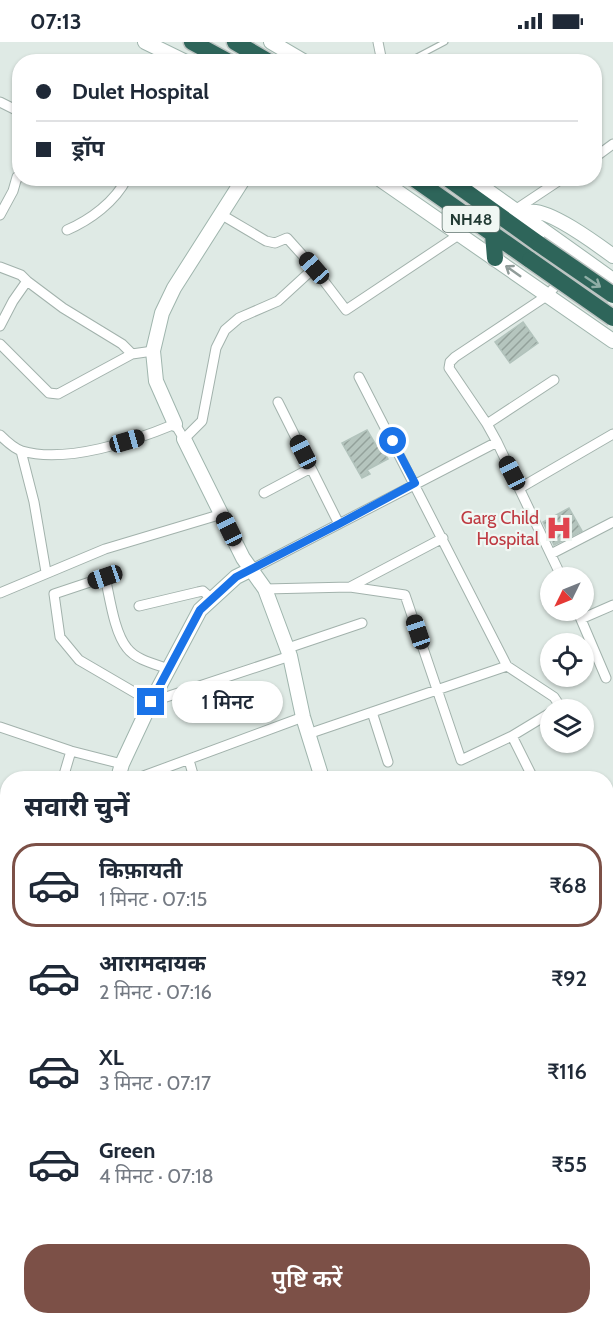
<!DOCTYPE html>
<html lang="hi">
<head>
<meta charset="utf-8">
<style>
	body { margin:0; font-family:Cabin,"Noto Sans Devanagari",sans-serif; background:#f2f2f3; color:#1f2937; height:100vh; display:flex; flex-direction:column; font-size:22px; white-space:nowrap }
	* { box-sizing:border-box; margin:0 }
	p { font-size:20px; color:#747a83 }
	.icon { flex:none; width:33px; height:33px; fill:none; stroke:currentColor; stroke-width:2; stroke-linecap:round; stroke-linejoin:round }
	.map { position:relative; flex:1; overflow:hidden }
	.sheet { position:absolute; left:0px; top:729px; width:614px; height:554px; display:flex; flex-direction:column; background:#fff; border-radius:24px 24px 0 0; box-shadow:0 2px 4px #0004 }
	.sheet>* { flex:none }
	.banner { position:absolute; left:12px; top:12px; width:590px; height:132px; border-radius:24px; box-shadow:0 2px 4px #0004; display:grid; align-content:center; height:132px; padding:0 24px; background:#fff }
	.needle { width:39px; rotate:227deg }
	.fabs { position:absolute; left:540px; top:525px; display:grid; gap:12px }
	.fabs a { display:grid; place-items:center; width:54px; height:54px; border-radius:50%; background:#fff; box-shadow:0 2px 4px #0004; font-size:30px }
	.end { position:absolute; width:27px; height:27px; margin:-14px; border:8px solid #1a73e8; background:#fff; box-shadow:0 0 0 3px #fff }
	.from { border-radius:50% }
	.bubble { position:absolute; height:42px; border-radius:21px; background:#fff; box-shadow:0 2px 4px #0004; font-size:20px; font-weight:600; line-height:42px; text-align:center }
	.car { position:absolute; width:18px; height:36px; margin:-18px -9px; border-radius:8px; box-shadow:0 0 4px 2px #0007; background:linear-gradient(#222 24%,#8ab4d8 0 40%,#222 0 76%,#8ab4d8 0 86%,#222 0) }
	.banner b { display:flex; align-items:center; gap:21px; height:57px; font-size:22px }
	.banner b+b { border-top:2px solid #e0e1e3 }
	.banner i { width:15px; height:15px; background:#1f2937 }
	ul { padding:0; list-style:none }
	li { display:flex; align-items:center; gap:18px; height:84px; margin:0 12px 9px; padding:0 12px; border:3px solid transparent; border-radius:24px }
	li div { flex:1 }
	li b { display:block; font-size:22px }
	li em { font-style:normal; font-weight:600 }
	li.on { border-color:#7c5047 }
	li>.icon { width:54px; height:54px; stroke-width:1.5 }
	h2 { padding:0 24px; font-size:27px; line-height:72px }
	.cta { display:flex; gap:12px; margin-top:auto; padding:12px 24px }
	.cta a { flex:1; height:69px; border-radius:24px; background:#7c5047; color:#fff; font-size:24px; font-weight:600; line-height:69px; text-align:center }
	.status { display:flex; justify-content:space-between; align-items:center; height:42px; padding:0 30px; background:#fff; direction:ltr }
	.status svg { height:16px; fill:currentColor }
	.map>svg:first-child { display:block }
	.building { fill:url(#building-hatch); stroke:#b2c3bc; stroke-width:1.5 }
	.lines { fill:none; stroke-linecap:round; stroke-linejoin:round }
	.lane-casing { stroke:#a2b2ac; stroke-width:7 }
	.street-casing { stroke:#a2b2ac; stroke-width:11 }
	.secondary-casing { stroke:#9fb5ad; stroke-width:16 }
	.highway-casing { stroke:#bcc4c2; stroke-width:19 }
	.lane { stroke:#fff; stroke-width:4.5 }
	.street { stroke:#fff; stroke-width:9 }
	.secondary { stroke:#fff; stroke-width:14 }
	.highway { stroke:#2e655a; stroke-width:16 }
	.highway-bridge-casing { stroke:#bcc4c2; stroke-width:19; stroke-linecap:butt }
	.highway-bridge { stroke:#2e655a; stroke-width:16 }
	.oneway { stroke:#909c99 }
	.oneway2 { stroke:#8faea6 }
	.route { stroke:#1a73e8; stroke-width:8 }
	.labels { text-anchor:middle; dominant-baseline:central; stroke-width:4.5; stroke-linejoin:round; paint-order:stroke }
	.shield { fill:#f0f7f3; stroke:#5f736d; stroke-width:1.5 }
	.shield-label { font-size:16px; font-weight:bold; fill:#213a33 }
	.health-label { font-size:18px; fill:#be3a42; stroke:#f0f7f3; text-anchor:end }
</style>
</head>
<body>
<div class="status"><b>07:13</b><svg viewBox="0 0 49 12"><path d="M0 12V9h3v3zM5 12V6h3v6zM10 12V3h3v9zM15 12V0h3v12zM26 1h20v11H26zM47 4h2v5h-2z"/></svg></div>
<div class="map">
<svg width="613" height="1282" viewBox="0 0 613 1282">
	<defs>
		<pattern id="building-hatch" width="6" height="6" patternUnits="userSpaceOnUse" patternTransform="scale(1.5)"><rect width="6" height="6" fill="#b5c5be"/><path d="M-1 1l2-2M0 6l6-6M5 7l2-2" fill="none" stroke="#93a19b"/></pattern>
	</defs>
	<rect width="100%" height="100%" fill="#dfeae5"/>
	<!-- building -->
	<path class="building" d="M523,280L538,301L510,321L495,300Z
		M367,388L376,403L379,402L388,417L367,428L370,432L362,436L342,401Z
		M569,466L582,489L554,503L543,480Z"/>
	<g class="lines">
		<!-- lane casing -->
		<g class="lane-casing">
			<path id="lane" d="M407,20L445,0"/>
		</g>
		<!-- street casing -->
		<g class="street-casing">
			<path id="street" d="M378,0L382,20
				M0,60L20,70
				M594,116L613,102
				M515,168L563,136
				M0,173L13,149L17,135H20
				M67,188C90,178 115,160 127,136
				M0,225L21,233L27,239L13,259L0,284
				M314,226L346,268L460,192
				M561,237L548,253L455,315L450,320L449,326L487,382L497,400L562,536
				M27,239L63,266L122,302L132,312
				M0,302L49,351L58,352L132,312L153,309
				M359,335L507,624
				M278,360L339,482
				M487,382L554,338
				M0,393C6,399 15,407 22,409C66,422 134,399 175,382L184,397L202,379L216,306L225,288L239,276L278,259L314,226L287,196L275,201L266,199L222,173
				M21,409L34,460L46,530
				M520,446L613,392
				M264,451L311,426
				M551,512L613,480
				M252,527L497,400
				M350,545L443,496
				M265,547L350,545L405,553L461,718L512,694L550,671
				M0,551L105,507L222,472
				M139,564L198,550L203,549L212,557
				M577,568L606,636
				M581,577L613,563
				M288,606L362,581
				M169,627C155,622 136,618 127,606C114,590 110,556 105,535L54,552L60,595L79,618L151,660L290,614
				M372,670L388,720
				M0,685L71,709L122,722
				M308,692L507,624L554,655L558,661L556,668
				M512,694L533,736
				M189,718L194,736
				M63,736L71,709
				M138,736L303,675
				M606,802L613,795
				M0,898L8,891
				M606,909L613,920
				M0,976L8,979
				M606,981L613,977
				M606,1067L613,1063
				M606,1154L613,1150
				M0,1199L8,1185
				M0,1267L8,1260
				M237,1275L243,1282
				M298,1275L304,1282
				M465,1275L469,1282
				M512,1275L515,1282
				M72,1282L80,1275
				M170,1282L178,1275
				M269,1282L277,1275
				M376,1282L382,1275"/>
		</g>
		<!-- secondary casing -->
		<g class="secondary-casing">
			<path id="secondary" d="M145,0L186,20
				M271,0L305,20
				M378,136L613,299
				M470,136L613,238
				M518,176C523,175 526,171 530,170C548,166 598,203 613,214
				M175,382L156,339L153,309L162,271L174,246L244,136
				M184,397L243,516L265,547L290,614L303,675L322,736
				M118,736L122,722L151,660L200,568L236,535L252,527
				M0,1064L8,1047
				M531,1275L534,1282"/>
		</g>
		<!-- highway casing -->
		<g class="highway-casing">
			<path id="highway" d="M192,0L229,20
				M235,0L269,20
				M413,136L530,218
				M447,136L539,202
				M493,192L495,216"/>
		</g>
		<!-- lane -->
		<use href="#lane" class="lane"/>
		<!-- street -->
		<use href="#street" class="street"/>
		<!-- secondary -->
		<use href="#secondary" class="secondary"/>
		<!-- highway -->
		<use href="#highway" class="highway"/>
		<!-- highway-bridge casing -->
		<g class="highway-bridge-casing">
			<path id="highway-bridge" d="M539,202L613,253
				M530,218L613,276"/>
		</g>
		<!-- highway-bridge -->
		<use href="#highway-bridge" class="highway-bridge"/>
	</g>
	<!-- one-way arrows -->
	<defs><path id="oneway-shaft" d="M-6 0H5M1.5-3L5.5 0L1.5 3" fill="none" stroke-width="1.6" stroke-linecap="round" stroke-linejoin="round" transform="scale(1.5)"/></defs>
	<use class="oneway" href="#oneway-shaft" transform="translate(513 229) rotate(-145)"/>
	<use class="oneway2" href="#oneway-shaft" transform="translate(593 240) rotate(34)"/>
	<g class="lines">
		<!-- route -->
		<path class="route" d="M151,660L200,568L236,535L339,482L415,441L393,399"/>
	</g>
	<!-- icons -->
	<defs>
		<g id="hospital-bare" transform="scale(2.07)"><path d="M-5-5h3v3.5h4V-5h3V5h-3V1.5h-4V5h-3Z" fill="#e0444e" stroke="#f0f7f3" stroke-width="2.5" paint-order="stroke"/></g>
	</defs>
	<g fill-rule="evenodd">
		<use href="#hospital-bare" x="559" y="486"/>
	</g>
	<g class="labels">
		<!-- shield labels -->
		<rect class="shield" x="442.5" y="164" width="57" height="26" rx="4.5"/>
		<g class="shield-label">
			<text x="471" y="177">NH48</text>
		</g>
		<!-- health labels -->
		<g class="health-label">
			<text x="539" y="476">Garg Child<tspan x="539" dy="21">Hospital</tspan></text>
		</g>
	</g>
</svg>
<div class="fabs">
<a><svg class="needle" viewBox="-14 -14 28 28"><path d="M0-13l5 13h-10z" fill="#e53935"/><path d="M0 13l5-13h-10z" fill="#747a83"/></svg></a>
<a><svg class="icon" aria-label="locate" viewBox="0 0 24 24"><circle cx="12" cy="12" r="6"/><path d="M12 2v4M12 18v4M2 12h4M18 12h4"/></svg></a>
<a><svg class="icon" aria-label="layers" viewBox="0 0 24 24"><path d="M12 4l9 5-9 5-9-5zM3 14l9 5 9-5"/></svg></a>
</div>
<i class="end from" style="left:393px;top:399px"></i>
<i class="end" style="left:151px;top:660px"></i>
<div class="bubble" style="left:172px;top:639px;width:111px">1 मिनट</div>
<i class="car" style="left:314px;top:226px;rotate:319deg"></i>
<i class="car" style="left:127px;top:399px;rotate:74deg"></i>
<i class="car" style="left:303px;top:410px;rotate:333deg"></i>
<i class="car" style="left:512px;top:431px;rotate:333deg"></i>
<i class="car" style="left:229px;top:487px;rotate:334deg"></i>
<i class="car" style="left:105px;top:535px;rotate:251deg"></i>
<i class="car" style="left:418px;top:590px;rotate:341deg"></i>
<div class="banner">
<b><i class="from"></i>Dulet Hospital</b>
<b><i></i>ड्रॉप</b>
</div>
<section class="sheet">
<h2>सवारी चुनें</h2>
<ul>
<li class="on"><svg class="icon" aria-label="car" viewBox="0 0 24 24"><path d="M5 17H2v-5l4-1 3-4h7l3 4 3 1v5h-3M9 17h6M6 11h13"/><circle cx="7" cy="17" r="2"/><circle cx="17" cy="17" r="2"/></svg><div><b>किफ़ायती</b><p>1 मिनट · 07:15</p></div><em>₹68</em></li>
<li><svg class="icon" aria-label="car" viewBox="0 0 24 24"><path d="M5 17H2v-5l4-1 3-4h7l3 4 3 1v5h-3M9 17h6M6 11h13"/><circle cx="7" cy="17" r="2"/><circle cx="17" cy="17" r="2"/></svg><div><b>आरामदायक</b><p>2 मिनट · 07:16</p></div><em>₹92</em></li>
<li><svg class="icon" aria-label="car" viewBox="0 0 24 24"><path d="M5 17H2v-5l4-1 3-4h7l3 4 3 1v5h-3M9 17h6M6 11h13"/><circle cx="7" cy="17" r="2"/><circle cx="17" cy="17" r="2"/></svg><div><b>XL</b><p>3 मिनट · 07:17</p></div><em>₹116</em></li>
<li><svg class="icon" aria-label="car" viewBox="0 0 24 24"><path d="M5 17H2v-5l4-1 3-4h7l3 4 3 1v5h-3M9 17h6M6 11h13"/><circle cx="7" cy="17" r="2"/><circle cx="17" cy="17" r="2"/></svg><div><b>Green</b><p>4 मिनट · 07:18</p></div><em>₹55</em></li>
</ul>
<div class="cta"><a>पुष्टि करें</a></div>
</section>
</div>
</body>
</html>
